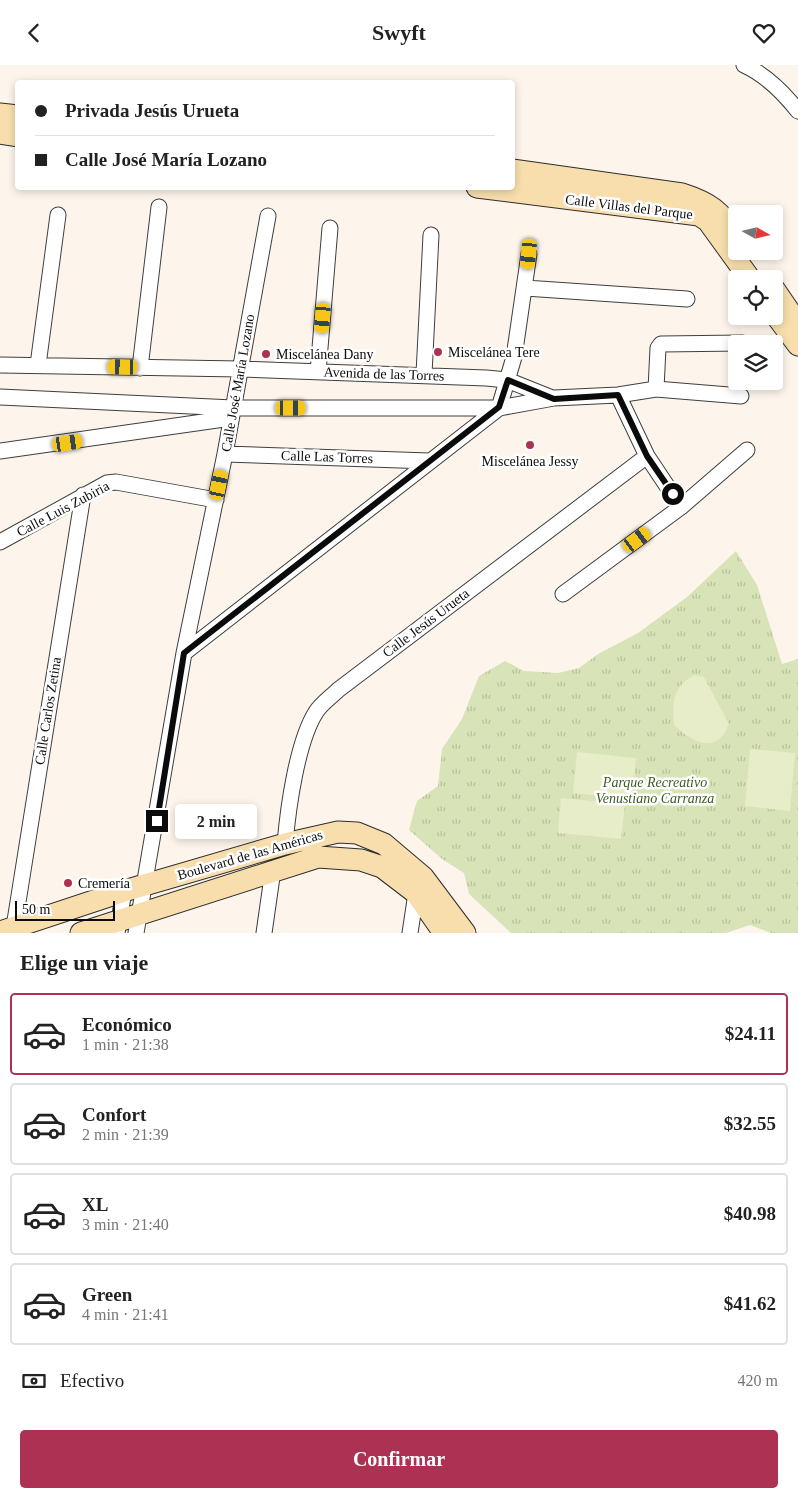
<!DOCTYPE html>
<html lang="es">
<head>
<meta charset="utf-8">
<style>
	body { margin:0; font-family:"Times New Roman",serif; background:#f6f6f6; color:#222; height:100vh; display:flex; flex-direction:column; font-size:19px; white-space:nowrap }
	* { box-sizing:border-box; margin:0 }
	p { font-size:16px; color:#767676 }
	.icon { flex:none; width:28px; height:28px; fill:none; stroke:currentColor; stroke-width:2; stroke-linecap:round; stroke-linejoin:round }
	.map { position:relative; height:868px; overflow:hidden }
	.panel { display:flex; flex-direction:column; background:#fff; flex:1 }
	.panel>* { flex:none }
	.guide { position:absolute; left:15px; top:15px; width:500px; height:110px; border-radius:5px; box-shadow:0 2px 8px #0003; display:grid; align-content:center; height:110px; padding:0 20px; background:#fff }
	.needle { width:32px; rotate:98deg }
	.tools { position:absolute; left:728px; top:140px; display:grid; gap:10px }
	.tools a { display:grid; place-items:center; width:55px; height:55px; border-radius:5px; background:#fff; box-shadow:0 2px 8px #0003; font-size:25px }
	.scale { position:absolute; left:15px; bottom:12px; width:100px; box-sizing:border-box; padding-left:5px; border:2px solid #0b0b0b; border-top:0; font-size:14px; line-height:18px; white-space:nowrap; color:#0b0b0b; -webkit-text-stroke:4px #fff; paint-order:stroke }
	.end { position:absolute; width:22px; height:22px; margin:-11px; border:6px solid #0b0b0b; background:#fff; box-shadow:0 0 0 2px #fff }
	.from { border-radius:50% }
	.bubble { position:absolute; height:35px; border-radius:5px; background:#fff; box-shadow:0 2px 8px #0003; font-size:16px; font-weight:700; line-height:35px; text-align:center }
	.car { position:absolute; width:15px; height:30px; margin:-15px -8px; border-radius:6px; box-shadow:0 0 4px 1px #0007; background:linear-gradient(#f5c518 24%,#345 0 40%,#f5c518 0 76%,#345 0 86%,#f5c518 0) }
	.guide b { display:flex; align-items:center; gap:18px; height:48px; font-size:19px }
	.guide b+b { border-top:1px solid #e0e0e0 }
	.guide i { width:12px; height:12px; background:#222 }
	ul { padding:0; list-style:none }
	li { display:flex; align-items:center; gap:15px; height:82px; margin:0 10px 8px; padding:0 10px; border:2px solid #e0e0e0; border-radius:5px }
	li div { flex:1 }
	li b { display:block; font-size:19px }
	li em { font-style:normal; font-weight:700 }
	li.current { border-color:#ac3152 }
	li>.icon { width:45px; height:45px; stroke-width:1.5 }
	h2 { padding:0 20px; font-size:22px; line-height:60px }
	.pay { display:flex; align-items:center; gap:12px; height:55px; padding:0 20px; font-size:19px }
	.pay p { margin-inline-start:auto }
	.action { display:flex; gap:10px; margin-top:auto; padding:10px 20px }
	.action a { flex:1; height:58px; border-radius:5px; background:#ac3152; color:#fff; font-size:20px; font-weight:700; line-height:58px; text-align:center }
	header { display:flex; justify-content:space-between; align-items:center; height:65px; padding:0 20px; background:#fff; font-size:22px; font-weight:700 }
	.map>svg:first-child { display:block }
	.park { fill:url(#park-tufts) }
	.pitch { fill:#e7ecc9 }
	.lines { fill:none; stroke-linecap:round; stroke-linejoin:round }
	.minor-casing { stroke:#3e3e3e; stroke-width:17 }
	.secondary-casing { stroke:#2d2d2d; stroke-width:23 }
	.minor { stroke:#fff; stroke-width:15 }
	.secondary { stroke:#f7deac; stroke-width:21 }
	.route { stroke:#0b0b0b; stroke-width:6 }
	.poi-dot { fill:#ac3152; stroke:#fff; stroke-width:2 }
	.labels { text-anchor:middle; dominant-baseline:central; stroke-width:5; stroke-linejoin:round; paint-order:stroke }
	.street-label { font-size:14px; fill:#0b0b0b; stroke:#fff }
	.poi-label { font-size:14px; fill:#0b0b0b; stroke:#fff; text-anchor:start }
	.park-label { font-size:14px; font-style:italic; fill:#3b5b22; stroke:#fff }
</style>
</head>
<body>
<header><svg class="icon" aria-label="back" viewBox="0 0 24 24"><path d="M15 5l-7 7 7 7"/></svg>Swyft<svg class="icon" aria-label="heart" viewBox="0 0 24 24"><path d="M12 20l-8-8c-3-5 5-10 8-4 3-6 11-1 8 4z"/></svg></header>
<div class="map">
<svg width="798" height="868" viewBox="0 0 798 868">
	<defs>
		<pattern id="park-tufts" width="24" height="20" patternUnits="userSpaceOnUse" patternTransform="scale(1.25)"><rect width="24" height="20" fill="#d8e3b8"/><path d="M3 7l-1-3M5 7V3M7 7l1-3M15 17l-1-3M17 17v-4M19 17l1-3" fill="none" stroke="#b8c19d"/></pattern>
	</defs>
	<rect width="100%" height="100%" fill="#fdf5eb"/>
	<!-- park -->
	<path class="park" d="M736,486L757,520L782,599L798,594V868H771L750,860L726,868H511L469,829L464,808L442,794L409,765L417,736L438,721L442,684L462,654L479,611L505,596L524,606L558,608L579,603L598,589L638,568L687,532Z"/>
	<!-- pitch -->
	<path class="pitch" d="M695,610L704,612L729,659C717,691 692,677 674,660C672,638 673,620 695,610Z
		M750,684L795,688L790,746L745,741Z
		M577,687L636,693L632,734L573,728Z
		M561,733L625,739L621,774L558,768Z"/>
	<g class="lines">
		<!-- minor casing -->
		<g class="minor-casing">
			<path id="minor" d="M744,0C766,10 783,27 798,46
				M525,223L687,234
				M0,300L240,304L486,313L507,315L552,333
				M38,300L58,150
				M140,303L159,142
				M318,307L330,163
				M424,309L431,170
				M656,324L658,283L661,279L742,278
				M618,330L647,391L681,442
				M0,332L233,343H499L554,333L618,330L656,324L741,331
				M0,386L231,353
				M225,389L429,396
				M0,477L107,418L116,417L216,435
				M563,529L681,442L747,385
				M184,588L499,343L514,292L529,189
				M285,779C288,743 297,677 316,647C321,639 331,632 338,625L647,391
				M14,862L83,430
				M117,868L124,826
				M136,868L184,588L225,389L268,151
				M264,868L273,805
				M410,868L416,828"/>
		</g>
		<!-- secondary casing -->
		<g class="secondary-casing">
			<path id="secondary" d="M0,49L18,51
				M0,68L18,71
				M512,105L682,129C710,138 720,146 736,170
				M477,122L699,150L708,156L750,214
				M774,224L798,259
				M775,249L798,280
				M0,867L124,826L285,779L338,767L357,768L384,779L423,812L465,868
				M81,868L318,792L361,795L382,802L416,828L444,868"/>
		</g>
		<!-- minor -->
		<use href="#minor" class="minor"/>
		<!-- secondary -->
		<use href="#secondary" class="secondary"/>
	</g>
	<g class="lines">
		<!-- route -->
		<path class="route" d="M157,756L184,588L499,342L508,315L554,334L618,330L647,391L673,429"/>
	</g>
	<!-- markers -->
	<g class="poi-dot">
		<circle cx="438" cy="287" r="5"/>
		<circle cx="266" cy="289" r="5"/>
		<circle cx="530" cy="380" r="5"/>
		<circle cx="68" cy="818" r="5"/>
	</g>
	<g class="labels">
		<!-- street labels -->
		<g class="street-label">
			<text transform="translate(629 142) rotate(7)">Calle Villas del Parque</text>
			<text transform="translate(384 309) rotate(2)">Avenida de las Torres</text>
			<text transform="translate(238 318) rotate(-80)">Calle José María Lozano</text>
			<text transform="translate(327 392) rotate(2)">Calle Las Torres</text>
			<text transform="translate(63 444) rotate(-28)">Calle Luis Zubiria</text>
			<text transform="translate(426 558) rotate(-37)">Calle Jesús Urueta</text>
			<text transform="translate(48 646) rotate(-81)">Calle Carlos Zetina</text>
			<text transform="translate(250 790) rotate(-16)">Boulevard de las Américas</text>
		</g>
		<!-- poi labels -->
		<g class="poi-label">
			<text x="448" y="287">Miscelánea Tere</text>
			<text x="276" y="289">Miscelánea Dany</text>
			<text x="530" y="396" text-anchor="middle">Miscelánea Jessy</text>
			<text x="78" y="818">Cremería</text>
		</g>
		<!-- park labels -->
		<g class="park-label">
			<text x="655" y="717">Parque Recreativo<tspan x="655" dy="16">Venustiano Carranza</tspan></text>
		</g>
	</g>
</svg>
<div class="tools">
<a><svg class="needle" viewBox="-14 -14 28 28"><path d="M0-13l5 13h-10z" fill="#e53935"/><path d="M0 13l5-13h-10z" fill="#767676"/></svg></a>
<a><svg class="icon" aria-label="locate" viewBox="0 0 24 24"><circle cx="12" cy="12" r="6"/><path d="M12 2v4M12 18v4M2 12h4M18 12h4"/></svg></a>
<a><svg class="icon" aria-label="layers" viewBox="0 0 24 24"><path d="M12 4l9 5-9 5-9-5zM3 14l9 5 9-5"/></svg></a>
</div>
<div class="scale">50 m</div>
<i class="end from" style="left:673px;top:429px"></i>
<i class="end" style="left:157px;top:756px"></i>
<div class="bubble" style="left:175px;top:739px;width:82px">2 min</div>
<i class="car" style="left:529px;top:189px;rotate:186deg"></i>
<i class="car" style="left:323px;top:253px;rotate:185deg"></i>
<i class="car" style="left:123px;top:302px;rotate:271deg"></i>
<i class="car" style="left:291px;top:343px;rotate:90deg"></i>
<i class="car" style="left:68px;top:378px;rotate:81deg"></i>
<i class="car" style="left:219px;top:420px;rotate:12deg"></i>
<i class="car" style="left:637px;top:475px;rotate:54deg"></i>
<div class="guide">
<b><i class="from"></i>Privada Jesús Urueta</b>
<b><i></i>Calle José María Lozano</b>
</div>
</div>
<section class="panel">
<h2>Elige un viaje</h2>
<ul>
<li class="current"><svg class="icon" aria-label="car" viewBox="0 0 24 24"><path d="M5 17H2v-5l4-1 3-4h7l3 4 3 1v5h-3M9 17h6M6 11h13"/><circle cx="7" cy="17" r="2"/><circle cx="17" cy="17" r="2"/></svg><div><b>Económico</b><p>1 min · 21:38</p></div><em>$24.11</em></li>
<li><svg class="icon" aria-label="car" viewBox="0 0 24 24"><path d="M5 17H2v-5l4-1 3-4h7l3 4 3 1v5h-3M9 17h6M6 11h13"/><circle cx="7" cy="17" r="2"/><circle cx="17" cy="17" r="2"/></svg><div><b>Confort</b><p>2 min · 21:39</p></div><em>$32.55</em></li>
<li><svg class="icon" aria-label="car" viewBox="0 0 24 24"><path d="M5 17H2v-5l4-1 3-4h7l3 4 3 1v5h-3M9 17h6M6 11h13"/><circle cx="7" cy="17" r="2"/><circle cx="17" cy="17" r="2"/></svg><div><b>XL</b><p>3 min · 21:40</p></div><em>$40.98</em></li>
<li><svg class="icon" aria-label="car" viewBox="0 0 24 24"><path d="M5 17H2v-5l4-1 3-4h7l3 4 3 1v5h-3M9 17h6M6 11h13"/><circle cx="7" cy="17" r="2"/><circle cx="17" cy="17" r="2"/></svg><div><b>Green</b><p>4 min · 21:41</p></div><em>$41.62</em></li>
</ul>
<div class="pay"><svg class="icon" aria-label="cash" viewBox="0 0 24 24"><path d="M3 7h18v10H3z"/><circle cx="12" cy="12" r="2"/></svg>Efectivo<p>420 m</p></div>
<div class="action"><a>Confirmar</a></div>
</section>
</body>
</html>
